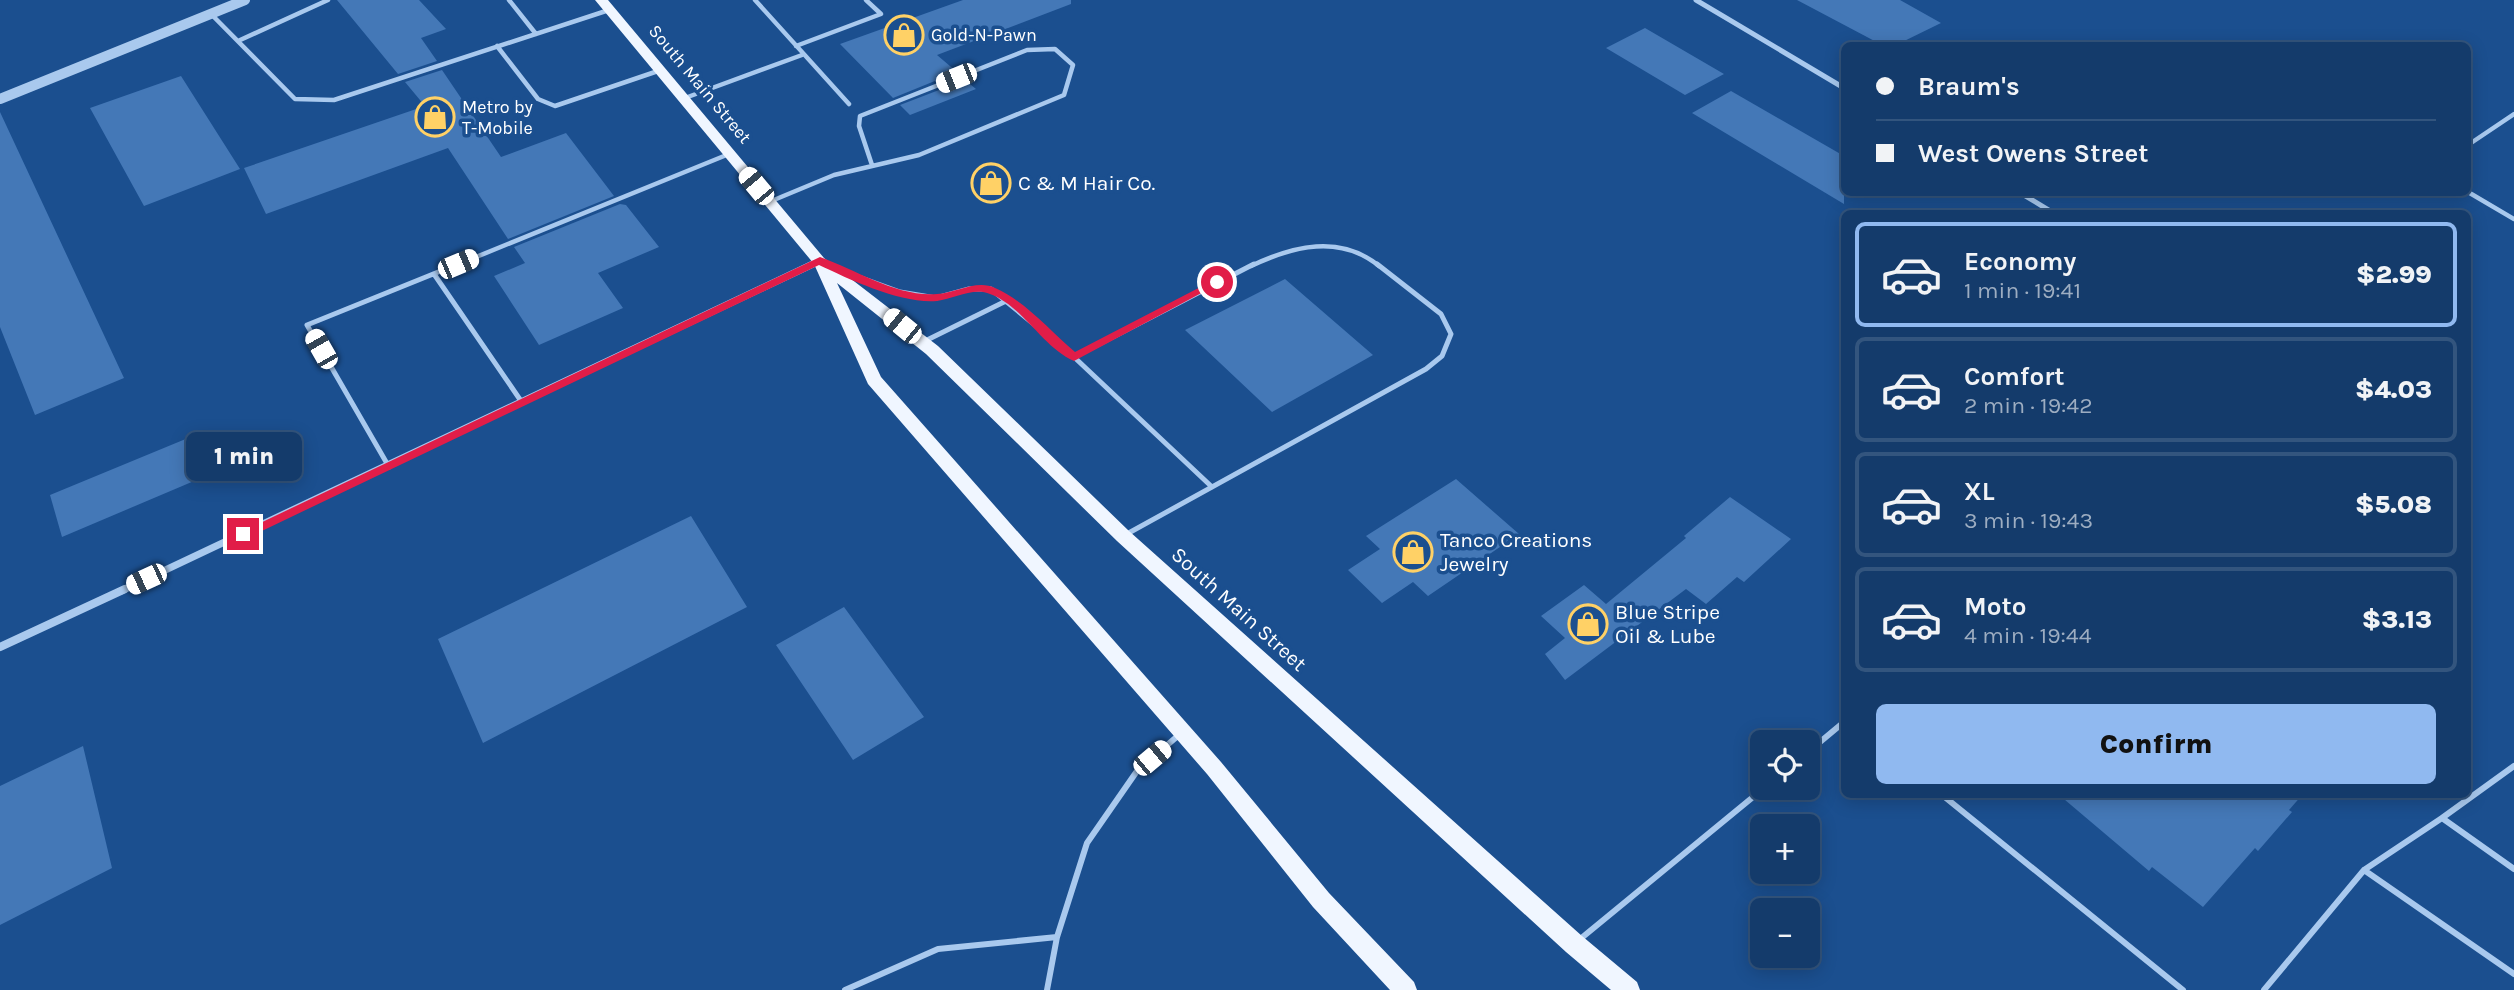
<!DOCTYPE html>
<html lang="en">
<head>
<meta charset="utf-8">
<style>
	body { margin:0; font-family:Karla,sans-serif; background:#1d4271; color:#f1f3f6; height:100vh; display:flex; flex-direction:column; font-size:26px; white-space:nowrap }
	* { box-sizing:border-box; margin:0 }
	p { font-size:23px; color:#9dadc1 }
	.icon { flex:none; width:38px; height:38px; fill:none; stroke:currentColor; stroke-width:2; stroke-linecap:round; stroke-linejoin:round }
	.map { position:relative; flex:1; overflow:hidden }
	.details { position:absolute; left:1841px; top:210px; width:630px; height:588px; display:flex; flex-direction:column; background:#143b6b; border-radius:10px; box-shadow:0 4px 18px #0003,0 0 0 2px #33557e }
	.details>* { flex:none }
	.top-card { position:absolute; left:1841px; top:42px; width:630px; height:154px; border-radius:10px; box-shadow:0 4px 18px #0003,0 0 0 2px #33557e; display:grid; align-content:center; height:154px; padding:0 35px; background:#143b6b }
	.buttons { position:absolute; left:1750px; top:730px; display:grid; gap:14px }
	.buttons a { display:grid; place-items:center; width:70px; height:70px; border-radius:10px; background:#143b6b; box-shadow:0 4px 18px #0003,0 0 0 2px #33557e; font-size:35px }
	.end { position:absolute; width:32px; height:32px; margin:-16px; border:9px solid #e11d48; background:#fff; box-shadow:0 0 0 4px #fff }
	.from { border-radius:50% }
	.bubble { position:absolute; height:49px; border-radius:10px; background:#143b6b; box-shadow:0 4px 18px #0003,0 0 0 2px #33557e; font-size:23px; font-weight:800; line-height:49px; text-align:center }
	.car { position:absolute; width:21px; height:42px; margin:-21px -10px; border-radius:9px; box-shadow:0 0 5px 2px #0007; background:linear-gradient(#fff 24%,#345 0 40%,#fff 0 76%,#345 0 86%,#fff 0) }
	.top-card b { display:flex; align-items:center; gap:24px; height:66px; font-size:26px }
	.top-card b+b { border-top:2px solid #33557e }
	.top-card i { width:18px; height:18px; background:#f1f3f6 }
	ul { padding:12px 0 0; list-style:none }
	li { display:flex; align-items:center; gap:21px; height:105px; margin:0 14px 10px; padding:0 21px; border:4px solid #33557e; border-radius:10px }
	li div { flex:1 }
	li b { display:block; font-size:26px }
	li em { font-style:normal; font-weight:800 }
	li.current { border-color:#90b9f0 }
	li>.icon { width:63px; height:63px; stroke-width:1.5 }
	.action { display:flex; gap:14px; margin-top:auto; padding:14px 35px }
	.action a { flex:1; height:80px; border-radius:10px; background:#90b9f0; color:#111; font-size:28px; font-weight:800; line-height:80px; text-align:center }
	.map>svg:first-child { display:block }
	.building { fill:#4478b7 }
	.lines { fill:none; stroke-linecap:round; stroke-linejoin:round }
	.service-far2 { stroke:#a9c9ee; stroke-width:4.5 }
	.service-far1 { stroke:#a9c9ee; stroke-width:5 }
	.service { stroke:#a9c9ee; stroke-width:6 }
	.minor-far2 { stroke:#a9c9ee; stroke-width:5 }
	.minor-far1 { stroke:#a9c9ee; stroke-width:7 }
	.minor { stroke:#a9c9ee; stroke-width:8 }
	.tertiary { stroke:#a9c9ee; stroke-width:10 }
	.primary { fill:#f0f6ff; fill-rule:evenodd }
	.route { fill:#e11d48 }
	.labels { text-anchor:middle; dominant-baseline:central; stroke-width:7; stroke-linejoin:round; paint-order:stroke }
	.far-poi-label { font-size:18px; fill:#fff; stroke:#1b4f8f; text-anchor:start }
	.far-street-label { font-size:18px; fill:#fff; stroke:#1b4f8f }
	.poi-label { font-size:21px; fill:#fff; stroke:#1b4f8f; text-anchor:start }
	.street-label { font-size:21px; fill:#fff; stroke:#1b4f8f }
</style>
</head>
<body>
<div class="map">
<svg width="2514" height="990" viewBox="0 0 2514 990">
	<rect width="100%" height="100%" fill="#1b4f8f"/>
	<!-- building -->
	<path class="building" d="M337,0H419L446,29L421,38L437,61L398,74Z
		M963,0H1071V4L937,55L957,72L893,98L840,44Z
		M1797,0H1900L1941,23L1894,46H1884Z
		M1645,28L1724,74L1685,95L1606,48Z
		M442,70L501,157L566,133L614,196L508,239L448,148L266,214L244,168L425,106L405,82Z
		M181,76L240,169L144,206L90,108Z
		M965,80L976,89L910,115L900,105Z
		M1731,91L1844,156V204L1692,113Z
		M0,112L124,378L35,415L0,327Z
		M620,204L626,205L659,247L598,273L623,308L539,345L494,276L525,263L514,247Z
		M1285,279L1373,355L1272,412L1185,330Z
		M205,431L220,470L62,537L50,495Z
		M1456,479L1519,534L1428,596L1413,582L1382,603L1348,570L1380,549L1366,536Z
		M1730,497L1791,539L1744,582L1737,577L1706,604L1686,589L1565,680L1545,654L1565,638L1541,616L1584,585L1606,604L1686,538L1684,536Z
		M691,516L747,607L483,743L438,639Z
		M844,607L924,717L853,760L776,645Z
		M83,746L112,868L0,925V786Z
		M2058,794H2303L2289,810L2292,812L2258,851L2255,848L2203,907L2152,867L2149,871Z"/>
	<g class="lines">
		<!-- service-far2 -->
		<path class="service-far2" d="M509,0L536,34
			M755,0L849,104
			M211,14L295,99L334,100L609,10
			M238,41L328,0
			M497,46L538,99L555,106L658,71
			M796,46L881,14L866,0
			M685,98L802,55
			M2468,145L2514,114
			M2468,192L2514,219
			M769,202L834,175L919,155L1064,95L1073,65L1055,49L1027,50L860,116L859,126L872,165
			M454,266L729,154
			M1251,266C1293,246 1340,234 1379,266"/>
		<!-- service-far1 -->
		<path class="service-far1" d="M834,268L900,292L936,298L969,289H991L1074,357L1212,487
			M434,274L521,401
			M923,342L1008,300
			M1074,357L1254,264
			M389,467L307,325L458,264
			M1125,535L1426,369L1442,356L1451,334L1441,314L1377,264"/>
		<!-- service -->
		<path class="service" d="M1808,752L1844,722
			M1941,794L2183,990
			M2442,818L2514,766
			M2364,870L2442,818L2514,869
			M1579,940L1764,788
			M845,990L938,949L1057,937
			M1047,990L1057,937L1087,843L1137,771L1180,734
			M2264,990L2364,870L2514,974"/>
		<!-- minor-far2 -->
		<path class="minor-far2" d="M1696,0L1844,88
			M2019,192L2055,214
			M809,266L819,261"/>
		<!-- minor-far1 -->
		<path class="minor-far1" d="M121,591L813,264"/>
		<!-- minor -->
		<path class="minor" d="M0,647L125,589"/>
		<!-- tertiary -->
		<path class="tertiary" d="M0,99L245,0"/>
		<!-- primary -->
		<path class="primary" d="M595,0H608L824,258L938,346L1129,531L1582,936L1637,982L1640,990H1611L1566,952L1117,541L926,354L837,283L881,377L1221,762L1329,893L1414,982L1417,990H1390L1313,907L1207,774L868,384L814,264Z"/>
	</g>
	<!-- route -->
	<path class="route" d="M820,257C857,270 896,297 937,294C956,293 977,279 995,288C1025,301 1050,331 1075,352L1214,280L1222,282L1074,361C1042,347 1023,306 990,294C973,287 954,299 937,301C901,304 851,280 819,265L247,538H239L237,534Z"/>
	<!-- icons -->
	<defs>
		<g id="shop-ring" transform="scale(2.0125)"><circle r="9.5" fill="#1b4f8f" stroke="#ffd166" stroke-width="1.5"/><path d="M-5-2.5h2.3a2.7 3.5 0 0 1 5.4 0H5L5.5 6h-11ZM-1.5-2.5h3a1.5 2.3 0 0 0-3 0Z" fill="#ffd166"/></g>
	</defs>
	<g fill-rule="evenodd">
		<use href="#shop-ring" x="904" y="35"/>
		<use href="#shop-ring" x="435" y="117"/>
		<use href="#shop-ring" x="991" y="183"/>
		<use href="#shop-ring" x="1413" y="552"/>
		<use href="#shop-ring" x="1588" y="624"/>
	</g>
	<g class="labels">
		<!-- far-poi labels -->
		<g class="far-poi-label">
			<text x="931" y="35">Gold-N-Pawn</text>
			<text x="462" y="107">Metro by<tspan x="462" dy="21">T-Mobile</tspan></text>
		</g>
		<!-- far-street labels -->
		<g class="far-street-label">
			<text transform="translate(700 84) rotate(50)">South Main Street</text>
		</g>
		<!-- poi labels -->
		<g class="poi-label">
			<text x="1018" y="183">C &amp; M Hair Co.</text>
			<text x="1440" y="540">Tanco Creations<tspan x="1440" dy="24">Jewelry</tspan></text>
			<text x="1615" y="612">Blue Stripe<tspan x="1615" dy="24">Oil &amp; Lube</tspan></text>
		</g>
		<!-- street labels -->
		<g class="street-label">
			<text transform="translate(1239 609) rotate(42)">South Main Street</text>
		</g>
	</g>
</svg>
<div class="buttons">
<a><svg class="icon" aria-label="locate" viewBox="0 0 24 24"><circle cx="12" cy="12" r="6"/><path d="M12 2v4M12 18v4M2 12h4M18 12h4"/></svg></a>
<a>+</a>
<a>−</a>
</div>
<i class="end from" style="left:1217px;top:282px"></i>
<i class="end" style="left:243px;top:534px"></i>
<div class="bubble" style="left:186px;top:432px;width:116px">1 min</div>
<i class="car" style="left:956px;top:78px;rotate:248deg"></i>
<i class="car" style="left:756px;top:186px;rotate:320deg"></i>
<i class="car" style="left:458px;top:264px;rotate:67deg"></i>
<i class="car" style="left:902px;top:326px;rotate:309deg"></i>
<i class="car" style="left:321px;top:349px;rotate:330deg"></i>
<i class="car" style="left:146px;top:579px;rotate:245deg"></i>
<i class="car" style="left:1152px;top:758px;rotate:50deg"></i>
<div class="top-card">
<b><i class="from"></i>Braum's</b>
<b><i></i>West Owens Street</b>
</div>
<section class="details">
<ul>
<li class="current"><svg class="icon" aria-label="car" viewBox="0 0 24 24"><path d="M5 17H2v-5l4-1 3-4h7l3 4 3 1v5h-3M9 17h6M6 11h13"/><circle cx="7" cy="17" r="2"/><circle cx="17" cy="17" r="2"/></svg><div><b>Economy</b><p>1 min · 19:41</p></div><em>$2.99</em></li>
<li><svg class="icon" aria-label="car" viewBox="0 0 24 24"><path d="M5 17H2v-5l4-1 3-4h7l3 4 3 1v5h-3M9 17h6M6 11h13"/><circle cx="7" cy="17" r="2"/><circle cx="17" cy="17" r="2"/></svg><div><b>Comfort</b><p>2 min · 19:42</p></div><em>$4.03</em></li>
<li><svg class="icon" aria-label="car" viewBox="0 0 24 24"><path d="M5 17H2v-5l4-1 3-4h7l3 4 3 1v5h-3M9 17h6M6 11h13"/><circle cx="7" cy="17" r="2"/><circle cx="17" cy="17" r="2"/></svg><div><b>XL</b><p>3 min · 19:43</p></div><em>$5.08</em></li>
<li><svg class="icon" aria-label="car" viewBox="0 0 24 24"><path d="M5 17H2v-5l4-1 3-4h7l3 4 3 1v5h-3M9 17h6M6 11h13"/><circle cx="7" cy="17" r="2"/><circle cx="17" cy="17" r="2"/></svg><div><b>Moto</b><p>4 min · 19:44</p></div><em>$3.13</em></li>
</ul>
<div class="action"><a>Confirm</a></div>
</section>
</div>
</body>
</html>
